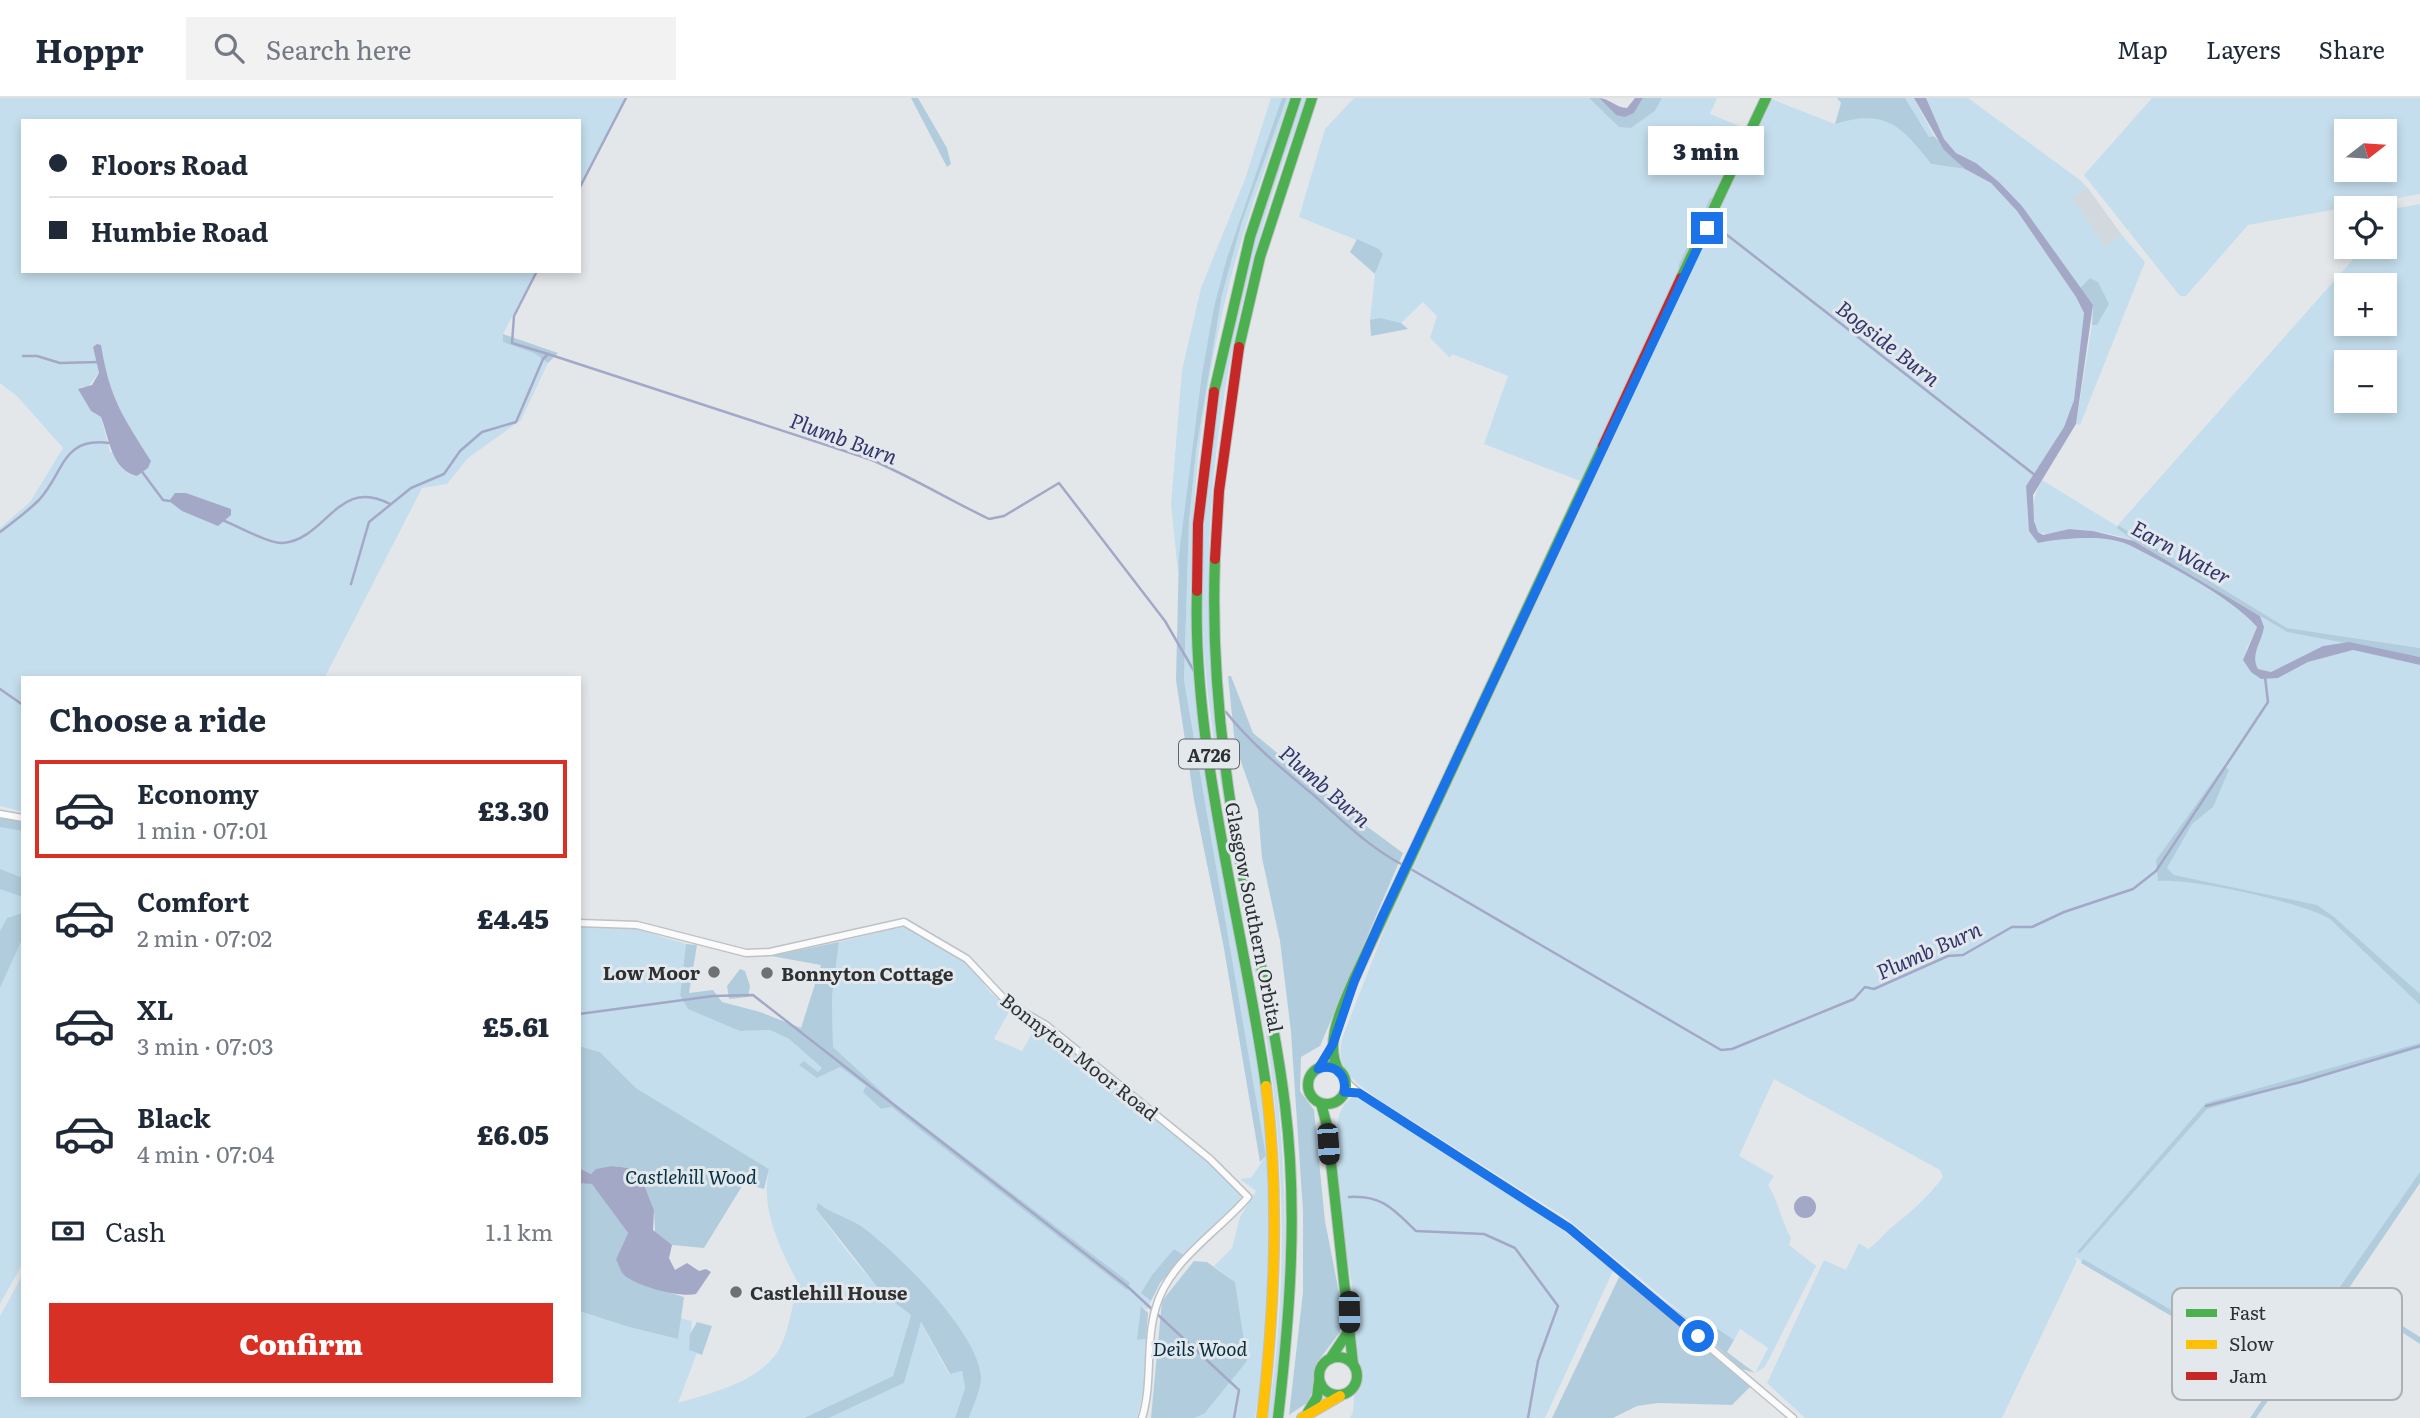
<!DOCTYPE html>
<html lang="en">
<head>
<meta charset="utf-8">
<style>
	body { margin:0; font-family:Literata,serif; background:#f2f2f3; color:#1f2937; height:100vh; display:flex; flex-direction:column; font-size:26px; white-space:nowrap }
	* { box-sizing:border-box; margin:0 }
	p { font-size:23px; color:#747a83 }
	.icon { flex:none; width:38px; height:38px; fill:none; stroke:currentColor; stroke-width:2; stroke-linecap:round; stroke-linejoin:round }
	.map { position:relative; flex:1; overflow:hidden }
	.drawer { position:absolute; left:21px; top:578px; width:560px; height:721px; display:flex; flex-direction:column; background:#fff; border-radius:0px; box-shadow:0 4px 10px #0003 }
	.drawer>* { flex:none }
	.banner { position:absolute; left:21px; top:21px; width:560px; height:154px; border-radius:0px; box-shadow:0 4px 10px #0003; display:grid; align-content:center; height:154px; padding:0 28px; background:#fff }
	.needle { width:46px; rotate:73deg }
	.tools { position:absolute; left:2334px; top:21px; display:grid; gap:14px }
	.tools a { display:grid; place-items:center; width:63px; height:63px; border-radius:0px; background:#fff; box-shadow:0 4px 10px #0003; font-size:35px }
	.end { position:absolute; width:32px; height:32px; margin:-16px; border:9px solid #1a73e8; background:#fff; box-shadow:0 0 0 4px #fff }
	.from { border-radius:50% }
	.bubble { position:absolute; height:49px; border-radius:0px; background:#fff; box-shadow:0 4px 10px #0003; font-size:23px; font-weight:800; line-height:49px; text-align:center }
	.car { position:absolute; width:21px; height:42px; margin:-21px -10px; border-radius:9px; box-shadow:0 0 5px 2px #0007; background:linear-gradient(#222 24%,#8ab4d8 0 40%,#222 0 76%,#8ab4d8 0 86%,#222 0) }
	.banner b { display:flex; align-items:center; gap:24px; height:66px; font-size:26px }
	.banner b+b { border-top:2px solid #e0e1e3 }
	.banner i { width:18px; height:18px; background:#1f2937 }
	ul { padding:0; list-style:none }
	li { display:flex; align-items:center; gap:21px; height:98px; margin:0 14px 10px; padding:0 14px; border:4px solid transparent; border-radius:0px }
	li div { flex:1 }
	li b { display:block; font-size:26px }
	li em { font-style:normal; font-weight:800 }
	li.current { border-color:#d93025 }
	li>.icon { width:63px; height:63px; stroke-width:1.5 }
	h2 { padding:0 28px; font-size:32px; line-height:84px }
	.pay { display:flex; align-items:center; gap:18px; height:77px; padding:0 28px; font-size:26px }
	.pay p { margin-inline-start:auto }
	.cta { display:flex; gap:14px; margin-top:auto; padding:14px 28px }
	.cta a { flex:1; height:80px; border-radius:0px; background:#d93025; color:#fff; font-size:28px; font-weight:800; line-height:80px; text-align:center }
	header { display:flex; align-items:center; gap:42px; box-sizing:border-box; height:98px; padding:0 35px; background:#fff; border-bottom:2px solid #e0e1e3 }
	header strong { font-size:33px }
	nav { display:flex; gap:38px; margin-inline-start:auto; font-size:24px }
	.search { width:490px; height:63px; background:#f2f2f3; display:flex; align-items:center; gap:18px; box-sizing:border-box; padding:0 24px; border-radius:0px; color:#747a83; font-size:26px }
	.map>svg:first-child { display:block }
	.built { fill:#d1d8de }
	.green { fill:#c5deed; fill-rule:evenodd }
	.forest { fill:#b1cddd }
	.water { fill:#a4a8c7 }
	.lines { fill:none; stroke-linecap:round; stroke-linejoin:round }
	.stream { stroke:#a4a8c7; stroke-width:2.5 }
	.street-casing { stroke:#bfc2c4; stroke-width:9 }
	.fast-casing { stroke:#bfc2c4; stroke-width:12 }
	.slow-casing { stroke:#bfc2c4; stroke-width:12 }
	.jam-casing { stroke:#bfc2c4; stroke-width:12 }
	.street { stroke:#fbfbfc; stroke-width:6 }
	.fast { stroke:#4caf50; stroke-width:10 }
	.slow { stroke:#ffc107; stroke-width:10 }
	.jam { stroke:#c62828; stroke-width:10 }
	.route { stroke:#1a73e8; stroke-width:9 }
	.poi-dot { fill:#6e7072; stroke:#e2e8ec; stroke-width:2.5 }
	.labels { text-anchor:middle; dominant-baseline:central; stroke-width:6; stroke-linejoin:round; paint-order:stroke }
	.shield { fill:#e2e8ec; stroke:#646769; stroke-width:2 }
	.shield-label { font-size:18px; font-weight:bold; fill:#2e3031 }
	.street-label { font-size:19px; fill:#2e3031; stroke:#e2e8ec }
	.poi-label { font-size:19px; font-weight:bold; fill:#2e3031; stroke:#e2e8ec; text-anchor:start }
	.park-label { font-size:19px; font-style:italic; fill:#052f43; stroke:#e2e8ec }
	.water-label { font-size:21px; font-style:italic; fill:#34356d; stroke:#e2e8ec }
	.key { fill:#e2e8ec; stroke:#acb1b4; stroke-width:2 }
	.key-label { font-size:19px; fill:#2e3031 }
</style>
</head>
<body>
<header>
<strong>Hoppr</strong>
<div class="search"><svg class="icon" aria-label="search" viewBox="0 0 24 24"><circle cx="10" cy="10" r="6"/><path d="M15 15l6 6"/></svg>Search here</div>
<nav><a>Map</a><a>Layers</a><a>Share</a></nav>
</header>
<div class="map">
<svg width="2420" height="1320" viewBox="0 0 2420 1320">
	<rect width="100%" height="100%" fill="#e4e7ea"/>
	<!-- built -->
	<path class="built" d="M2087,89L2122,137L2105,149L2072,100Z"/>
	<!-- green -->
	<path class="green" d="M0,0H626L579,89V23H23V173H536L503,236V243L535,255L548,265L521,322L468,360L447,386L422,390L325,579H23V714L0,708V430L30,404L63,350L18,299L0,285ZM101,247C110,301 122,317 151,363L110,354L101,319L91,313L81,288L87,290L99,275L93,249Z
		M1271,0H1282L1214,209L1178,475L1171,406L1182,272L1201,190L1245,81Z
		M1287,0H1290C1269,59 1247,118 1231,179C1197,312 1183,456 1195,593C1209,743 1253,888 1268,1038C1271,1074 1269,1110 1269,1146C1268,1181 1269,1218 1266,1254C1263,1276 1258,1298 1255,1320H1194L1204,1316L1235,1184L1214,1168L1232,1150L1240,1119L1256,1093L1240,1081L1251,1080L1266,1058L1184,582L1189,424L1196,353L1222,197L1242,124Z
		M1302,0H1307C1236,179 1196,379 1212,573C1214,608 1223,644 1228,679C1245,787 1267,896 1278,1005C1289,1110 1287,1215 1272,1320H1268C1286,1202 1286,1083 1270,965C1251,831 1217,701 1205,566C1190,373 1235,179 1302,0Z
		M1354,0H1589L1619,28L1631,30L1655,13L1662,0H1717L1710,16L1747,31L1717,99L1710,100L1679,166L1677,182L1580,383L1484,346L1508,278L1452,256L1450,260L1430,240L1437,218L1423,204L1401,225L1370,222L1375,176L1383,156L1379,151L1299,119L1325,31Z
		M1905,0H1914L1934,38L1929,39Z
		M1926,0H1968L2080,82L2087,89L2072,100L2105,149L2122,137L2145,164L2080,327L2076,326L2092,227L2097,226L2091,180L2080,190L2022,108L1999,84L1976,65L1956,55L1944,41Z
		M2152,0H2420V96L2248,127L2186,198H2180L2084,77ZM2347,33H2385V72H2347Z
		M1771,1L1835,26L1859,18L1881,20L1907,36L1931,66L1965,71L1991,85L2017,113L2076,199L2084,215L2074,302L2064,329L2026,388L2038,445C2063,440 2105,436 2129,447C2165,465 2231,499 2257,529L2246,552L2251,574L2278,580L2308,564L2353,552L2420,567V1077L2281,1279L2075,1159L2077,1163L2002,1320H1805L1767,1285L1824,1162L1846,1172L1859,1145L1868,1151C1879,1144 1883,1136 1892,1129C1912,1113 1927,1100 1943,1079L1940,1072L1774,981L1739,1058L1774,1078L1768,1087C1779,1104 1781,1123 1791,1140L1789,1147L1816,1168L1765,1269L1755,1275L1768,1250L1740,1231L1734,1242L1711,1226L1693,1224L1566,1120L1378,1001C1354,983 1333,971 1343,938L1385,830Z
		M2420,106V550L2287,530L2118,427L2364,149H2385V125L2398,110ZM2347,187H2385V226H2347ZM2347,264H2385V303H2347Z
		M2042,382L2117,428L2134,443C2114,436 2094,432 2072,431C2061,431 2049,439 2038,434C2030,415 2032,400 2042,382Z
		M2260,518L2287,534L2349,544L2323,548L2271,574L2258,571C2250,556 2262,544 2264,529Z
		M0,719L23,723V1165L0,1206Z
		M905,828L966,863L990,894L1010,912L994,941L1022,953L1038,925L1205,1059L1241,1098L1240,1104L1190,1154L1184,1157L1174,1151L1142,1195L1151,1203L1147,1212L1142,1208L1138,1242L1146,1241L1144,1289L1137,1320H969C973,1308 982,1291 981,1278C978,1234 896,1154 861,1128C848,1119 831,1116 818,1106L816,1111C845,1151 871,1188 911,1217L893,1278L804,1320H0V1218L23,1176V1297H579V1213L629,1229L678,1241L680,1220L692,1223L689,1252L697,1255L678,1305C714,1294 767,1283 783,1243C790,1225 793,1204 798,1185C780,1150 760,1111 769,1071L636,990L600,954L579,948V829H630L686,846L680,897L740,933L770,932L789,941L822,970L818,974L804,963L800,966L817,980L840,969L866,988L881,1011L890,1009L1130,1185L893,1004L833,949L832,899L839,844Z
		M1353,999L1364,1002L1553,1124L1613,1173L1545,1320H1350L1353,1314L1354,1298L1362,1281C1360,1272 1356,1263 1355,1255C1354,1242 1358,1230 1357,1217C1352,1175 1312,1020 1353,999Z
		M920,1223L949,1276L962,1273L965,1290L955,1320H829L904,1285Z"/>
	<!-- forest -->
	<path class="forest" d="M911,0H918L947,50L951,66L947,69Z
		M1282,0H1287L1242,124L1222,197L1196,353L1189,424L1184,582L1266,1058L1260,1064L1223,845L1194,702L1176,582L1179,456L1202,276L1214,209L1227,160Z
		M1589,0H1599L1616,17L1634,15L1643,0H1662L1655,13L1631,30L1619,29Z
		M1837,0H1905L1929,39L1934,38L1965,71L1931,66C1902,28 1885,10 1835,26L1841,5Z
		M1717,99L1677,182L1679,166L1710,100Z
		M1357,141L1379,151L1383,156L1375,176L1350,154Z
		M2090,180L2098,184L2109,206L2097,227H2092L2093,207L2080,190Z
		M1380,220L1401,225L1408,231L1371,238L1370,222Z
		M503,236L558,255L548,265L534,255L503,244Z
		M2118,427L2287,530L2420,550V559L2287,534L2134,443L2117,430Z
		M1228,578H1231L1253,635L1365,727L1403,755L1320,948L1301,959L1300,993L1314,1012L1325,1123L1341,1205L1340,1234L1316,1266L1313,1292L1307,1305L1289,1317L1303,1194V1113L1291,934L1280,843L1262,760L1258,712L1235,647Z
		M2224,668L2229,672L2213,709L2192,726L2167,770L2174,777L2317,807L2334,819L2420,896V907L2330,821C2301,804 2192,780 2158,783L2156,762Z
		M0,719L23,723V733L0,729Z
		M0,771L23,780V799L0,791Z
		M23,815V839L0,890V833L7,820Z
		M839,844L832,899L833,949L893,1004L1130,1185L1127,1192L891,1009L881,1011L863,994L866,988L840,969L817,980L799,967L804,963L818,974L822,970L789,941L770,932L740,933L688,911L680,897L686,846L697,847L689,895L713,892L722,904L760,914L801,930L821,867L771,858Z
		M740,871L745,873L750,888L748,899L729,901L727,888Z
		M2420,945V950L2207,1011L2080,1155L2077,1154L2206,1005Z
		M579,948L600,954L636,990L769,1071L764,1091L744,1085L704,1150L672,1147L655,1135L654,1112L638,1071L612,1068L591,1076L579,1070Z
		M2420,1074V1085L2347,1193L2420,1239V1246L2348,1199L2341,1197L2256,1320H2250L2277,1280L2081,1165L2083,1161L2280,1275Z
		M579,1085H592L628,1135L616,1161L639,1185L684,1199L678,1241L629,1229L579,1213Z
		M818,1105C831,1116 848,1119 861,1128C896,1153 978,1234 981,1278C982,1290 973,1308 969,1320H955L965,1290L962,1273L950,1276L921,1224L904,1285L829,1320H804L893,1278L911,1217L882,1195L816,1111Z
		M1174,1151L1184,1157L1160,1185L1151,1203L1141,1195L1152,1177Z
		M1194,1163L1207,1164L1235,1184L1247,1263L1204,1316L1194,1320H1151L1162,1203Z
		M1620,1177L1752,1287L1732,1307L1658,1305L1637,1308L1613,1320H1552Z
		M1668,1206L1693,1224L1711,1226L1734,1242L1727,1254L1755,1275L1742,1271Z
		M1141,1208L1148,1215L1146,1241L1137,1242Z
		M697,1224L712,1228L702,1257L689,1252L690,1236Z"/>
	<!-- water -->
	<path class="water" d="M1599,0C1609,0 1616,10 1627,10L1635,0H1643L1634,15L1625,19L1616,17Z
		M1914,0H1926L1944,41L1956,55L1976,65L1999,84L2022,108L2093,207L2076,326L2033,397L2034,423L2038,434L2043,437L2069,431L2093,433L2134,443L2260,518L2264,529C2262,544 2250,556 2258,571L2271,574L2323,548L2349,544L2420,559V567L2353,552L2308,564L2278,580L2261,581L2251,574L2243,562L2257,529C2231,499 2165,465 2129,447C2105,436 2063,440 2038,445L2029,433L2026,388L2064,329L2074,302L2084,215L2076,199L2017,113L1991,85L1965,71L1944,52Z
		M97,246L101,247C110,301 122,317 151,363L148,370L137,378C111,372 109,339 101,319L91,313L78,291L92,287L99,275L93,249Z
		M175,395H186L231,411V417L218,428L182,413L169,403Z
		M612,1068L638,1071L654,1112L653,1132L672,1147L669,1160L675,1172L687,1165L699,1173L706,1171L711,1174L696,1196C680,1200 635,1188 623,1176C620,1172 618,1165 616,1161L628,1135L592,1086L579,1085V1070L591,1076L596,1071Z
		M1794 1109a11 11 0 1 1 22 0a11 11 0 1 1-22 0Z"/>
	<g class="lines">
		<!-- stream -->
		<path class="stream" d="M579,91L626,0
			M1722,133L2036,378
			M537,173L514,218L512,245L548,256
			M23,258H37L60,265L99,264
			M140,371L163,402L170,403
			M222,422C236,427 269,446 283,445C327,441 338,378 390,406
			M0,434C13,424 27,414 39,402C65,374 61,339 109,345
			M351,486L369,424L411,390L444,376L460,353L482,334L516,324L543,261L548,256L872,362C913,380 950,402 989,421L1004,418L1059,385L1165,523L1194,573
			M0,591L23,607
			M1226,614C1252,647 1285,673 1317,700C1344,724 1370,750 1403,767
			M1409,770L1721,952L1732,951L1854,901L1865,889L1874,891L1948,858L1963,857L2012,829H2032L2064,814L2133,791L2156,773L2268,604L2265,579
			M579,916L713,898L753,897L1128,1189L1239,1292L1234,1320
			M2206,1008L2301,984L2420,948
			M1349,1099C1382,1097 1393,1111 1416,1133L1484,1136L1515,1150L1558,1208L1538,1263L1528,1320"/>
		<!-- street casing -->
		<g class="street-casing">
			<path id="street" d="M0,716L23,720
				M579,825L637,827L746,855L770,854L904,824L967,861L1008,905L1046,927L1210,1061L1248,1099C1218,1134 1169,1163 1156,1209C1145,1245 1153,1284 1142,1320
				M1345,983L1359,995L1569,1130L1793,1320
				M1344,994L1359,995"/>
		</g>
		<!-- fast casing -->
		<g class="fast-casing">
			<path id="fast" d="M1681,180L1766,0
				M1239,249L1260,159L1312,0
				M1214,294L1250,139L1296,0
				M1215,461C1211,561 1222,664 1240,762C1255,844 1275,925 1285,1007C1298,1111 1290,1216 1278,1320
				M1197,493C1192,653 1244,829 1266,988
				M1308 987a19 19 0 1 1 38 0a19 19 0 1 1-38 0Z
				M1339,973C1323,945 1343,908 1354,881L1603,348
				M1321,1005L1327,1028L1353,1266
				M1319 1278a19 19 0 1 1 38 0a19 19 0 1 1-38 0Z
				M1330,1261L1348,1234
				M1308,1314L1317,1299L1319,1283"/>
		</g>
		<!-- slow casing -->
		<g class="slow-casing">
			<path id="slow" d="M1262,1320C1275,1210 1280,1099 1266,988
				M1302,1320L1340,1298"/>
		</g>
		<!-- jam casing -->
		<g class="jam-casing">
			<path id="jam" d="M1603,348L1681,180
				M1215,461L1219,393L1239,249
				M1197,493L1198,426L1214,294"/>
		</g>
		<!-- street -->
		<use href="#street" class="street"/>
		<!-- fast -->
		<use href="#fast" class="fast"/>
		<!-- slow -->
		<use href="#slow" class="slow"/>
		<!-- jam -->
		<use href="#jam" class="jam"/>
	</g>
	<g class="lines">
		<!-- route -->
		<path class="route" d="M1698,1238L1569,1130L1359,995L1344,994C1347,977 1335,965 1318,971L1333,946L1354,884L1382,819L1707,130"/>
	</g>
	<!-- markers -->
	<g class="poi-dot">
		<circle cx="714" cy="874" r="7"/>
		<circle cx="767" cy="875" r="7"/>
		<circle cx="736" cy="1194" r="7"/>
	</g>
	<g class="labels">
		<!-- shield labels -->
		<rect class="shield" x="1179" y="641.5" width="60" height="29" rx="5"/>
		<g class="shield-label">
			<text x="1209" y="656">A726</text>
		</g>
		<!-- street labels -->
		<g class="street-label">
			<text transform="translate(1255 819) rotate(79)">Glasgow Southern Orbital</text>
			<text transform="translate(1080 958) rotate(38)">Bonnyton Moor Road</text>
		</g>
		<!-- poi labels -->
		<g class="poi-label">
			<text x="700" y="874" text-anchor="end">Low Moor</text>
			<text x="781" y="875">Bonnyton Cottage</text>
			<text x="750" y="1194">Castlehill House</text>
		</g>
		<!-- park labels -->
		<g class="park-label">
			<text x="691" y="1078">Castlehill Wood</text>
			<text x="1200" y="1250">Deils Wood</text>
		</g>
		<!-- water labels -->
		<g class="water-label">
			<text transform="translate(1889 244) rotate(38)">Bogside Burn</text>
			<text transform="translate(844 339) rotate(20)">Plumb Burn</text>
			<text transform="translate(2182 453) rotate(29)">Earn Water</text>
			<text transform="translate(1326 687) rotate(41)">Plumb Burn</text>
			<text transform="translate(1928 851) rotate(-24)">Plumb Burn</text>
		</g>
	</g>
	<!-- legend -->
	<rect x="2172" y="1190" width="230" height="112" rx="10" class="key"/>
	<rect x="2186" y="1211" width="31" height="8" fill="#4caf50"/>
	<rect x="2186" y="1242" width="31" height="9" fill="#ffc107"/>
	<rect x="2186" y="1274" width="31" height="8" fill="#c62828"/>
	<g class="key-label">
		<text x="2229" y="1222">Fast</text>
		<text x="2229" y="1253">Slow</text>
		<text x="2229" y="1285">Jam</text>
	</g>
</svg>
<div class="tools">
<a><svg class="needle" viewBox="-14 -14 28 28"><path d="M0-13l5 13h-10z" fill="#e53935"/><path d="M0 13l5-13h-10z" fill="#747a83"/></svg></a>
<a><svg class="icon" aria-label="locate" viewBox="0 0 24 24"><circle cx="12" cy="12" r="6"/><path d="M12 2v4M12 18v4M2 12h4M18 12h4"/></svg></a>
<a>+</a>
<a>−</a>
</div>
<i class="end from" style="left:1698px;top:1238px"></i>
<i class="end" style="left:1707px;top:130px"></i>
<div class="bubble" style="left:1648px;top:28px;width:116px">3 min</div>
<i class="car" style="left:1328px;top:1046px;rotate:176deg"></i>
<i class="car" style="left:1349px;top:1214px;rotate:179deg"></i>
<div class="banner">
<b><i class="from"></i>Floors Road</b>
<b><i></i>Humbie Road</b>
</div>
<section class="drawer">
<h2>Choose a ride</h2>
<ul>
<li class="current"><svg class="icon" aria-label="car" viewBox="0 0 24 24"><path d="M5 17H2v-5l4-1 3-4h7l3 4 3 1v5h-3M9 17h6M6 11h13"/><circle cx="7" cy="17" r="2"/><circle cx="17" cy="17" r="2"/></svg><div><b>Economy</b><p>1 min · 07:01</p></div><em>£3.30</em></li>
<li><svg class="icon" aria-label="car" viewBox="0 0 24 24"><path d="M5 17H2v-5l4-1 3-4h7l3 4 3 1v5h-3M9 17h6M6 11h13"/><circle cx="7" cy="17" r="2"/><circle cx="17" cy="17" r="2"/></svg><div><b>Comfort</b><p>2 min · 07:02</p></div><em>£4.45</em></li>
<li><svg class="icon" aria-label="car" viewBox="0 0 24 24"><path d="M5 17H2v-5l4-1 3-4h7l3 4 3 1v5h-3M9 17h6M6 11h13"/><circle cx="7" cy="17" r="2"/><circle cx="17" cy="17" r="2"/></svg><div><b>XL</b><p>3 min · 07:03</p></div><em>£5.61</em></li>
<li><svg class="icon" aria-label="car" viewBox="0 0 24 24"><path d="M5 17H2v-5l4-1 3-4h7l3 4 3 1v5h-3M9 17h6M6 11h13"/><circle cx="7" cy="17" r="2"/><circle cx="17" cy="17" r="2"/></svg><div><b>Black</b><p>4 min · 07:04</p></div><em>£6.05</em></li>
</ul>
<div class="pay"><svg class="icon" aria-label="cash" viewBox="0 0 24 24"><path d="M3 7h18v10H3z"/><circle cx="12" cy="12" r="2"/></svg>Cash<p>1.1 km</p></div>
<div class="cta"><a>Confirm</a></div>
</section>
</div>
</body>
</html>
